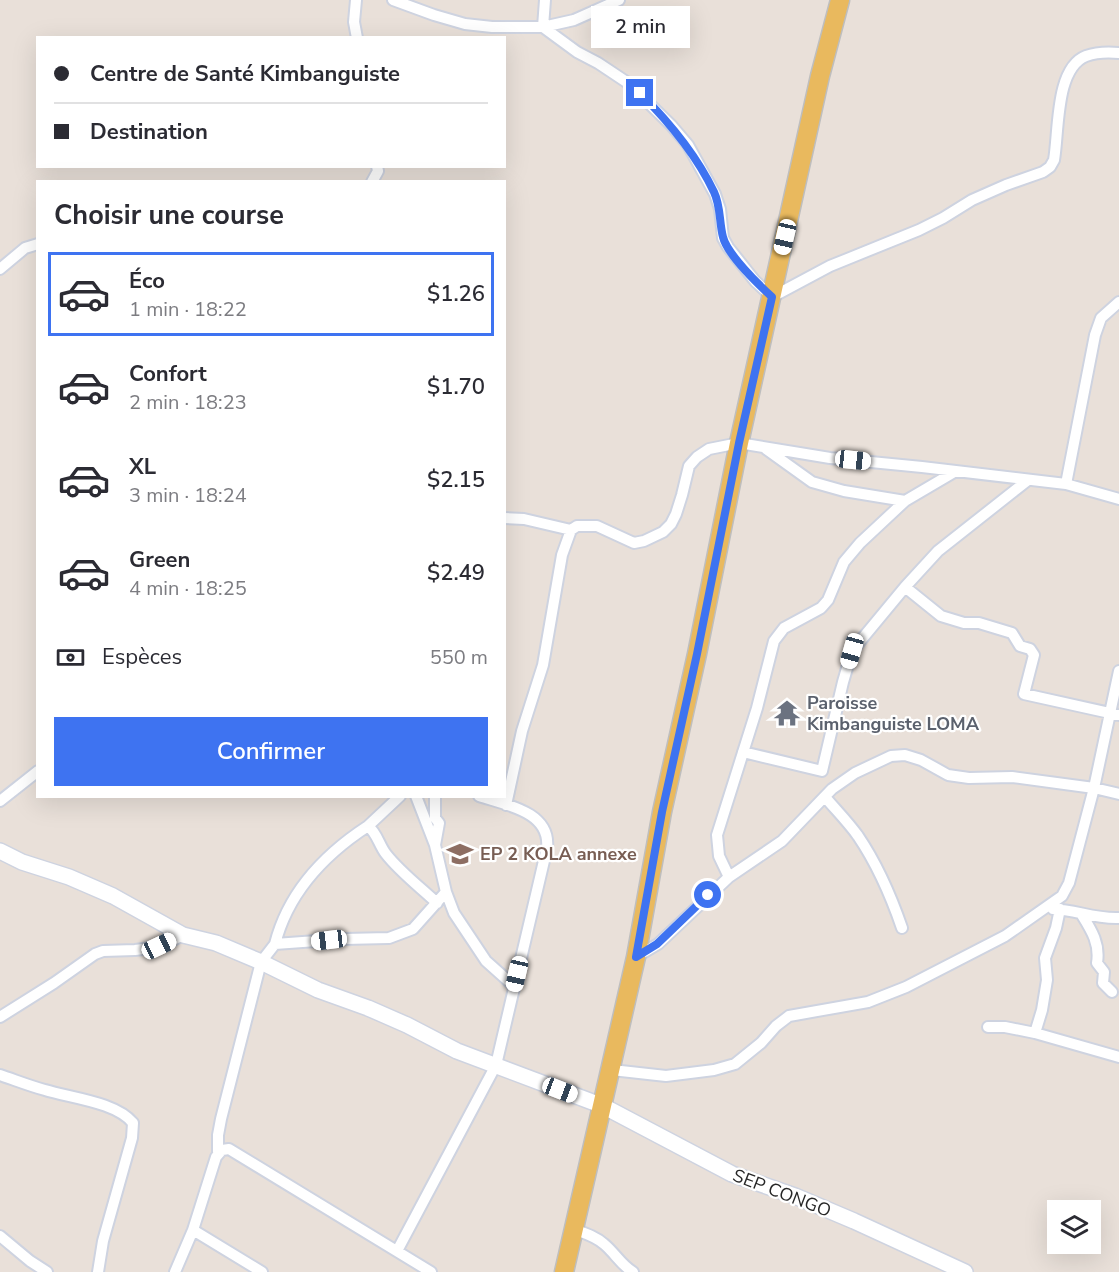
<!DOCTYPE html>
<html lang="fr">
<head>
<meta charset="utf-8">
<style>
	body { margin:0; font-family:"Nunito Sans",sans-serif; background:#f7f7f7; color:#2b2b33; height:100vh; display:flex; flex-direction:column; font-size:22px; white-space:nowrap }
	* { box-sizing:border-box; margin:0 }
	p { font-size:20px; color:#7c7c81 }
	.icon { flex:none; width:33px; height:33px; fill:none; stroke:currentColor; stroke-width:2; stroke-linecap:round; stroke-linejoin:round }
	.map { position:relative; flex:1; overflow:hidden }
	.drawer { position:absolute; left:36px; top:180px; width:470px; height:618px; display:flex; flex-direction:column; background:#fff; border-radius:0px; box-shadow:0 6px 24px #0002 }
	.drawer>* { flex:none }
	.top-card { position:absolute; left:36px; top:36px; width:470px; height:132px; border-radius:0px; box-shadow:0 6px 24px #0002; display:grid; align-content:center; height:132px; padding:0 18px; background:#fff }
	.controls { position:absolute; left:1047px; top:1200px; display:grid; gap:12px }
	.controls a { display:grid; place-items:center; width:54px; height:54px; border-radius:0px; background:#fff; box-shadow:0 6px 24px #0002; font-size:30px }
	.end { position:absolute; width:27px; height:27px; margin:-14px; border:8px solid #3e73f1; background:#fff; box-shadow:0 0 0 3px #fff }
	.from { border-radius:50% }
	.bubble { position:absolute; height:42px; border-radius:0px; background:#fff; box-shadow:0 6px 24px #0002; font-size:20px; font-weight:600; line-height:42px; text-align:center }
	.car { position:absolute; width:18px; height:36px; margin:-18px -9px; border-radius:8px; box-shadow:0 0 4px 2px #0007; background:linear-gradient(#fff 24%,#345 0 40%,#fff 0 76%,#345 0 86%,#fff 0) }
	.top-card b { display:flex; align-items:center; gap:21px; height:57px; font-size:22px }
	.top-card b+b { border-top:2px solid #e1e1e2 }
	.top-card i { width:15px; height:15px; background:#2b2b33 }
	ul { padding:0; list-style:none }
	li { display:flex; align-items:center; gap:18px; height:84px; margin:0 12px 9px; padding:0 6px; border:3px solid transparent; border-radius:0px }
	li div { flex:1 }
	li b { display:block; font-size:22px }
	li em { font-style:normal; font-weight:600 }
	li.on { border-color:#3e73f1 }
	li>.icon { width:54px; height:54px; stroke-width:1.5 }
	h2 { padding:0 18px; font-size:27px; line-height:72px }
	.pay { display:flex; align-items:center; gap:15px; height:66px; padding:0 18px; font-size:22px }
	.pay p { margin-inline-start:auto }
	.button { display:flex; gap:12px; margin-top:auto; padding:12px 18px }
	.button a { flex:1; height:69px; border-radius:0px; background:#3e73f1; color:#fff; font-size:24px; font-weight:600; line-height:69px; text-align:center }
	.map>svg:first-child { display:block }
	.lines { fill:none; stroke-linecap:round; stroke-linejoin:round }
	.street-casing { stroke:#ced3e0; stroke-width:14 }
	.secondary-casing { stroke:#ced3e0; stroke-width:18 }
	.primary-casing { stroke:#bebebe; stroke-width:21 }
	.street { stroke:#fff; stroke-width:10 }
	.secondary { stroke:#fff; stroke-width:15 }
	.primary { stroke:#e9b95e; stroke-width:18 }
	.route { stroke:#3e73f1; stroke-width:8 }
	.labels { text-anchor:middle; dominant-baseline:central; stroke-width:4.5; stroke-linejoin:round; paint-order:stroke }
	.worship-label { font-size:18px; font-weight:bold; fill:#5b616d; stroke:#fff; text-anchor:start }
	.education-label { font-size:18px; font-weight:bold; fill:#785e54; stroke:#fff; text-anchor:start }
	.street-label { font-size:18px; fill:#272727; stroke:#fff }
</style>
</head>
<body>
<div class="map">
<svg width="1119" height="1272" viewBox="0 0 1119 1272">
	<rect width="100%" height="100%" fill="#e9e0d9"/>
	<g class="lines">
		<!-- street casing -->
		<g class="street-casing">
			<path id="street" d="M356,0L354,22L357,38
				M393,0L434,15L465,24L492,27H543L574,20L619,0
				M543,27L577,52L598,63L628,83L671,125L688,145L715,194L720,209L723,238L728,247L755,281L772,297L830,266L919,230L943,218L972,200L1006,185L1043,172L1050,167L1054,160C1059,132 1055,68 1086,56C1097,52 1108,52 1119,53
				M543,27L545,0
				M372,182L378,171L377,166
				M0,269L25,248L38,244
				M766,449L812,482L844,491L905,501
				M1066,484L1095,335L1101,318L1119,302
				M504,518L524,519L571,530L577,526H597L634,543L644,541L663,532L671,524L676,514L682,495L689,466L697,457L709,449L739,443L830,458L922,467L1066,484L1119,499
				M905,587L938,551L1028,480
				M743,752L822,771L843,682L852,651L905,587L941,616L964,623H979L1012,633L1020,646L1030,649L1034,655L1024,694L1119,715
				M400,796L368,826C377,833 379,845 386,854C400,872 420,887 437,903
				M416,796L435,845
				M825,797C836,810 848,822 858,836C877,864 891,896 902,928
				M0,801L38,771
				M506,805L522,731L543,665L562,555L571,530
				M729,877L719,856L717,835L757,708L774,641L784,628L821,608L828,600L844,562L860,543L905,501L956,471
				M446,892L454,913L486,961L514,986
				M1053,909C1077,910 1093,919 1119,918
				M1082,915C1092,931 1100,944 1097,963L1104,972L1103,983L1112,992
				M275,944C288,893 325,854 368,826
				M636,957L658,944L729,877L782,841L832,789L855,773L891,756L905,755L921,760L948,775L969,778L1012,777L1094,788L1119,794
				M0,1017L54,983L95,954L103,951L135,950L159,947L183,935
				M988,1027H1005L1035,1033L1042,1010L1047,980L1045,958L1056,928L1060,909
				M1035,1033L1119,1057
				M612,1070L666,1076L714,1070L735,1064L761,1043L776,1026L789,1016L868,1002L906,987L1005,936L1062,896L1069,883L1094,788L1119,671
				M0,1075C15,1080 30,1086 45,1090C71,1098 116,1102 133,1123L132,1138L103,1241L98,1272
				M218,1152V1135L221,1119L261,962L275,944L344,939L389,938L413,929L446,892L435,845L439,823L435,818V796
				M573,1229C584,1233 595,1236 604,1244C615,1253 621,1265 633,1272
				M193,1230L262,1272
				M0,1236L30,1261L47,1272
				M397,1251L496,1065L547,848C551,812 507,805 479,796
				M175,1272L193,1230L216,1157L222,1150L229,1149L431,1272"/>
		</g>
		<!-- secondary casing -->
		<g class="secondary-casing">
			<path id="secondary" d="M0,851L22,862L69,877L113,896L183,935L216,943L261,962L318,990L368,1008L407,1025L457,1051L603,1106L732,1174L795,1196L854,1221L965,1272"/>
		</g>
		<!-- primary casing -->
		<g class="primary-casing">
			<path id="primary" d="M564,1272L636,957L662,812L697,654L739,443L820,76L840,0"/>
		</g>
		<!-- street -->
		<use href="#street" class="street"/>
		<!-- secondary -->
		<use href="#secondary" class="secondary"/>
		<!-- primary -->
		<use href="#primary" class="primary"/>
	</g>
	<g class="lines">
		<!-- route -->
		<path class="route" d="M640,93C670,123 696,154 714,192C721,207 719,222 723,237C727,254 759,285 772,297L739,443L697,654L662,812L636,957L657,944L708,895"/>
	</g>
	<!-- icons -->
	<defs>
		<g id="temple-bare" transform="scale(2.07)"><path d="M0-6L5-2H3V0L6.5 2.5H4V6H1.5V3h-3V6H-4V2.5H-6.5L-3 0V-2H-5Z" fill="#6b7280" stroke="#fff" stroke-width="2.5" paint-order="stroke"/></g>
		<g id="school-bare" transform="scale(2.07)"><path d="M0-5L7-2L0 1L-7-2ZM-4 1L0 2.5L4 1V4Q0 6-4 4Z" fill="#8d6e63" stroke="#fff" stroke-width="2.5" paint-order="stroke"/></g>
	</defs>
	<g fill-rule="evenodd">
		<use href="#temple-bare" x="787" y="713"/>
		<use href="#school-bare" x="460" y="854"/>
	</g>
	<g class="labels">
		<!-- worship labels -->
		<g class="worship-label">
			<text x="807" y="703">Paroisse<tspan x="807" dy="21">Kimbanguiste LOMA</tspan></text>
		</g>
		<!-- education labels -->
		<g class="education-label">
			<text x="480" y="854">EP 2 KOLA annexe</text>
		</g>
		<!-- street labels -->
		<g class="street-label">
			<text transform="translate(782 1193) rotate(21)">SEP CONGO</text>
		</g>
	</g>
</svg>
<div class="controls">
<a><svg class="icon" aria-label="layers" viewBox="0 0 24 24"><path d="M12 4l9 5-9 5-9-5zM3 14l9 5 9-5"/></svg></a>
</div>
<i class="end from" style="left:708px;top:895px"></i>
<i class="end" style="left:640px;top:93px"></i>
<div class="bubble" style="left:591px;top:6px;width:99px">2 min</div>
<i class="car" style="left:785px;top:237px;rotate:193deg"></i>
<i class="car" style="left:853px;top:460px;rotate:96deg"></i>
<i class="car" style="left:852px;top:651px;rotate:196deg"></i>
<i class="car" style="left:329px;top:940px;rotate:263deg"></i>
<i class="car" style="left:159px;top:946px;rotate:65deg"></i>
<i class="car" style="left:517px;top:974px;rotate:193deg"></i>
<i class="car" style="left:560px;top:1090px;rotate:111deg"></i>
<div class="top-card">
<b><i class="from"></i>Centre de Santé Kimbanguiste</b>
<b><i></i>Destination</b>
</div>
<section class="drawer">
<h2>Choisir une course</h2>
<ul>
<li class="on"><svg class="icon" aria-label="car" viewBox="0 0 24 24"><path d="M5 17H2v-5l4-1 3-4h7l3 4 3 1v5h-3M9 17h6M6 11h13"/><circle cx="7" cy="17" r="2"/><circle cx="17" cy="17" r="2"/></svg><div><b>Éco</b><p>1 min · 18:22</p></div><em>$1.26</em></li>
<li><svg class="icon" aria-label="car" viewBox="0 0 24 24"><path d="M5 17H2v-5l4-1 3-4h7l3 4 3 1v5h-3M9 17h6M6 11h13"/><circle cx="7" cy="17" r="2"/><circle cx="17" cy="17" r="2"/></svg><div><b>Confort</b><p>2 min · 18:23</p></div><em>$1.70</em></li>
<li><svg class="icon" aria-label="car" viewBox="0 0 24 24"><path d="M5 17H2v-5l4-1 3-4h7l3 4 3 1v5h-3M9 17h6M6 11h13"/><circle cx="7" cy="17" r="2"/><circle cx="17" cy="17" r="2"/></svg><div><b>XL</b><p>3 min · 18:24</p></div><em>$2.15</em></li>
<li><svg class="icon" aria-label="car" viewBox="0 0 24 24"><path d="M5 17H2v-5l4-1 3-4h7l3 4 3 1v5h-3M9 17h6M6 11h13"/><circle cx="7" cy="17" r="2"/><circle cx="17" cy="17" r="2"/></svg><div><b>Green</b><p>4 min · 18:25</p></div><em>$2.49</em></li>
</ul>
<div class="pay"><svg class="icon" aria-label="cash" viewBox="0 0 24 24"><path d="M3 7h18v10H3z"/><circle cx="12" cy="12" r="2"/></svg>Espèces<p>550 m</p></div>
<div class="button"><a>Confirmer</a></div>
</section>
</div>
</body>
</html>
